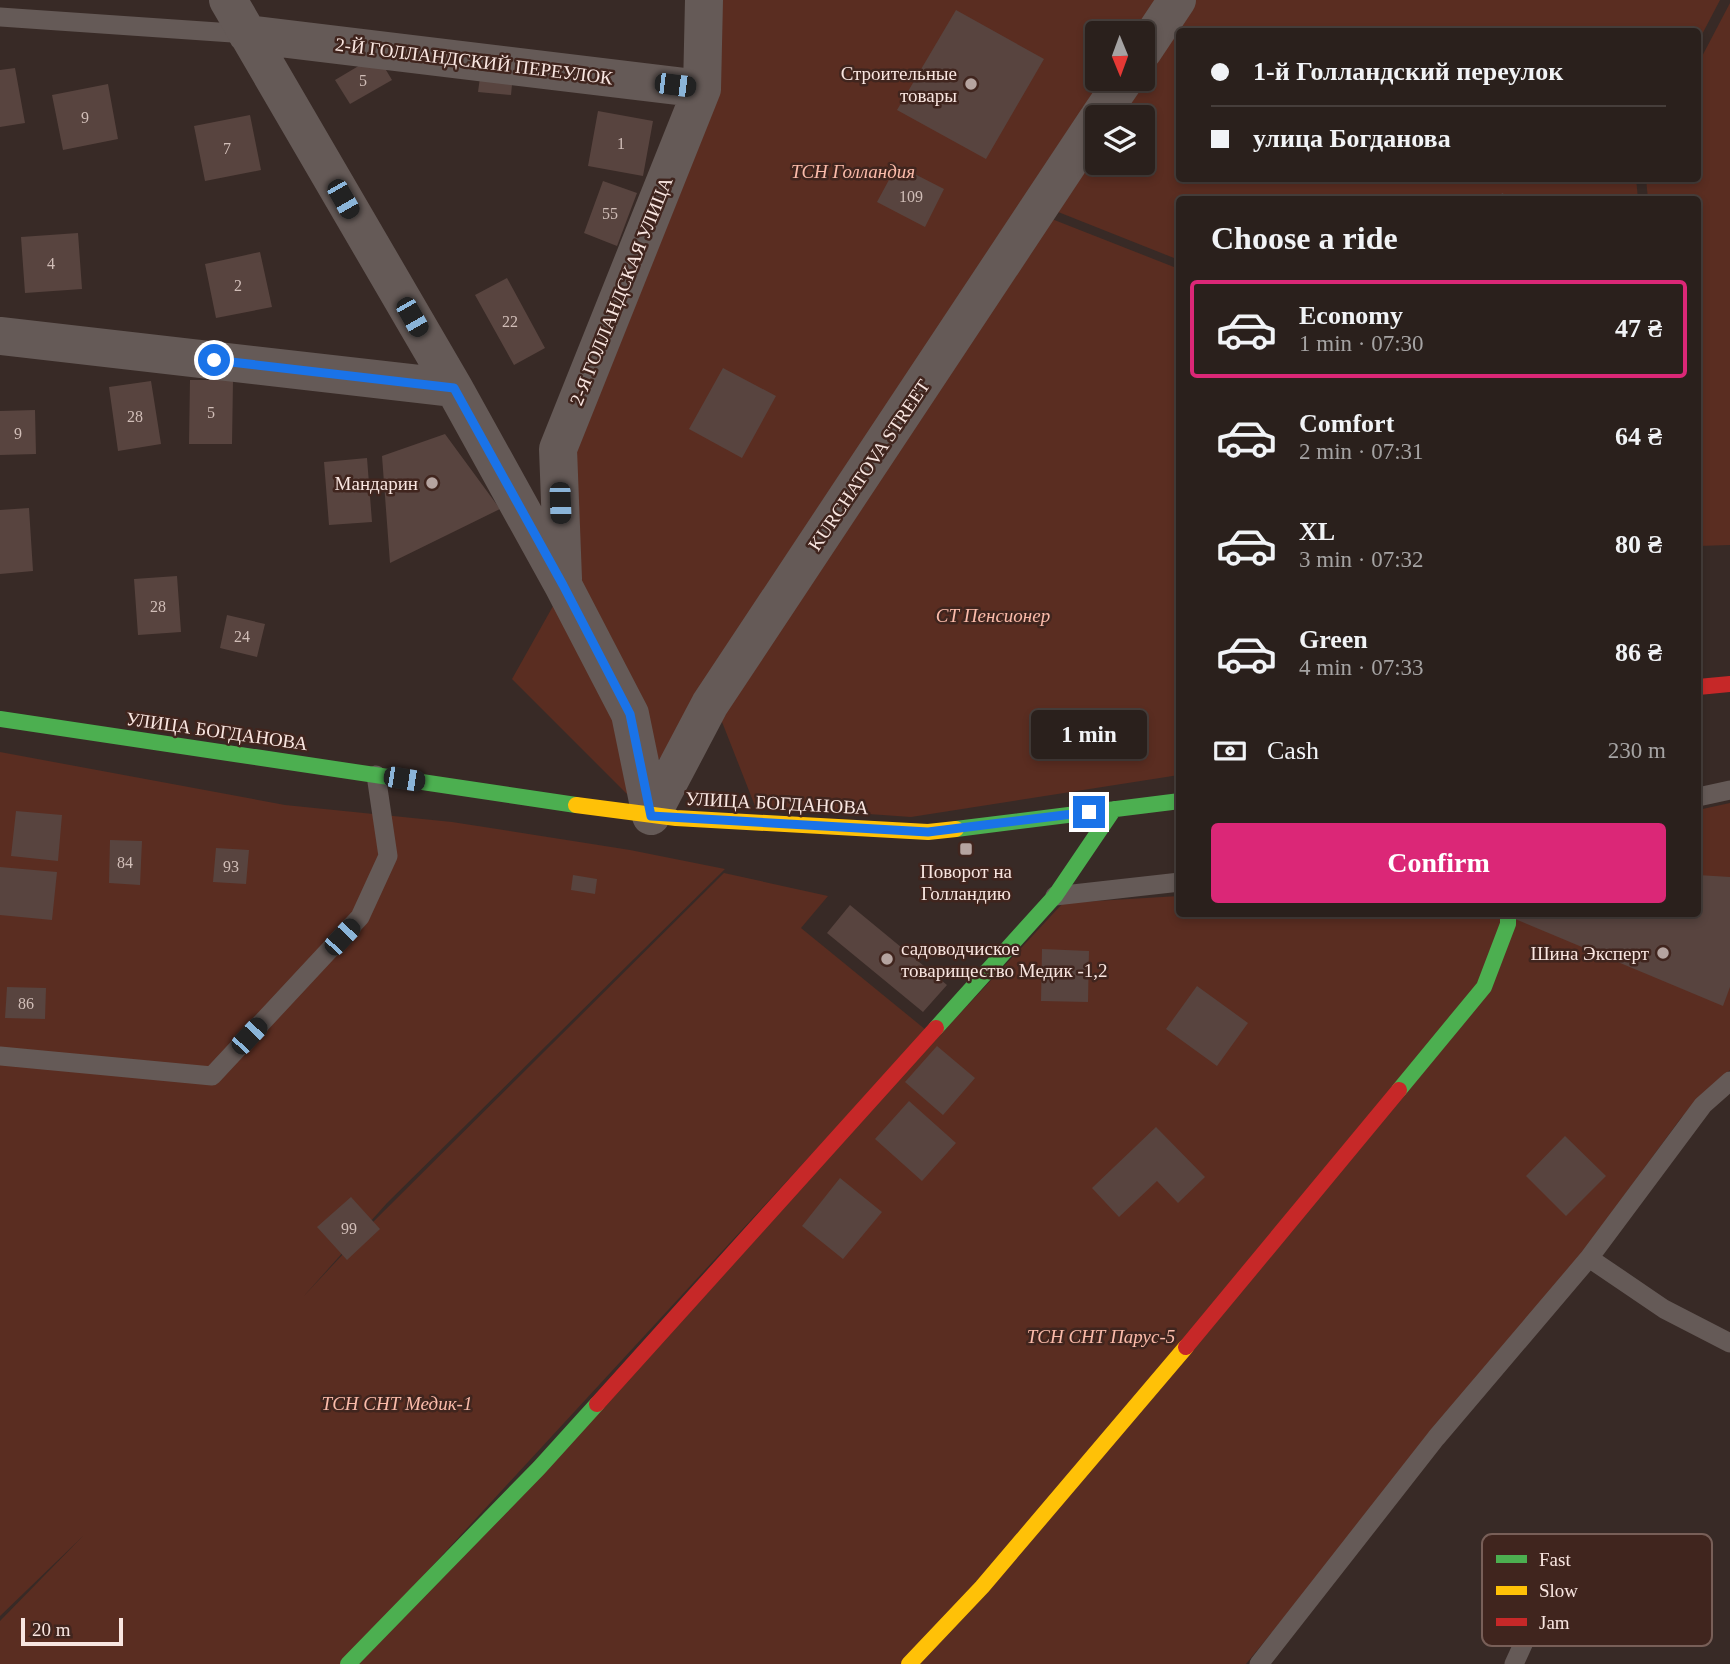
<!DOCTYPE html>
<html lang="en">
<head>
<meta charset="utf-8">
<style>
	body { margin:0; font-family:"Times New Roman",serif; background:#322825; color:#f1f3f6; height:100vh; display:flex; flex-direction:column; font-size:26px; white-space:nowrap }
	* { box-sizing:border-box; margin:0 }
	p { font-size:23px; color:#a5a3a3 }
	.icon { flex:none; width:38px; height:38px; fill:none; stroke:currentColor; stroke-width:2; stroke-linecap:round; stroke-linejoin:round }
	.map { position:relative; flex:1; overflow:hidden }
	.panel { position:absolute; left:1176px; top:196px; width:525px; height:721px; display:flex; flex-direction:column; background:#2a201c; border-radius:7px; box-shadow:0 4px 10px #0003,0 0 0 2px #463e3b }
	.panel>* { flex:none }
	.banner { position:absolute; left:1176px; top:28px; width:525px; height:154px; border-radius:7px; box-shadow:0 4px 10px #0003,0 0 0 2px #463e3b; display:grid; align-content:center; height:154px; padding:0 35px; background:#2a201c }
	.needle { width:46px; rotate:179deg }
	.buttons { position:absolute; left:1085px; top:21px; display:grid; gap:14px }
	.buttons a { display:grid; place-items:center; width:70px; height:70px; border-radius:7px; background:#2a201c; box-shadow:0 4px 10px #0003,0 0 0 2px #463e3b; font-size:35px }
	.scale { position:absolute; left:21px; bottom:18px; width:102px; box-sizing:border-box; padding-left:7px; border:4px solid #f9e6e1; border-top:0; font-size:19px; line-height:24px; white-space:nowrap; color:#f9e6e1; -webkit-text-stroke:5px #40251e; paint-order:stroke }
	.end { position:absolute; width:32px; height:32px; margin:-16px; border:9px solid #1a73e8; background:#fff; box-shadow:0 0 0 4px #fff }
	.from { border-radius:50% }
	.bubble { position:absolute; height:49px; border-radius:7px; background:#2a201c; box-shadow:0 4px 10px #0003,0 0 0 2px #463e3b; font-size:23px; font-weight:700; line-height:49px; text-align:center }
	.car { position:absolute; width:21px; height:42px; margin:-21px -10px; border-radius:9px; box-shadow:0 0 5px 2px #0007; background:linear-gradient(#222 24%,#8ab4d8 0 40%,#222 0 76%,#8ab4d8 0 86%,#222 0) }
	.banner b { display:flex; align-items:center; gap:24px; height:66px; font-size:26px }
	.banner b+b { border-top:2px solid #463e3b }
	.banner i { width:18px; height:18px; background:#f1f3f6 }
	ul { padding:0; list-style:none }
	li { display:flex; align-items:center; gap:21px; height:98px; margin:0 14px 10px; padding:0 21px; border:4px solid transparent; border-radius:7px }
	li div { flex:1 }
	li b { display:block; font-size:26px }
	li em { font-style:normal; font-weight:700 }
	li.active { border-color:#db2777 }
	li>.icon { width:63px; height:63px; stroke-width:1.5 }
	h2 { padding:0 35px; font-size:32px; line-height:84px }
	.pay { display:flex; align-items:center; gap:18px; height:77px; padding:0 35px; font-size:26px }
	.pay p { margin-inline-start:auto }
	.button { display:flex; gap:14px; margin-top:auto; padding:14px 35px }
	.button a { flex:1; height:80px; border-radius:7px; background:#db2777; color:#fff; font-size:28px; font-weight:700; line-height:80px; text-align:center }
	.map>svg:first-child { display:block }
	.green { fill:#5a2d21; fill-rule:evenodd }
	.building { fill:#58443f }
	.lines { fill:none; stroke-linecap:round; stroke-linejoin:round }
	.lane { stroke:#655a57; stroke-width:19 }
	.street { stroke:#655a57; stroke-width:38 }
	.fast { stroke:#4caf50; stroke-width:16 }
	.slow { stroke:#ffc107; stroke-width:16 }
	.jam { stroke:#c62828; stroke-width:16 }
	.route { stroke:#1a73e8; stroke-width:9 }
	.poi-dot { fill:#b5a4a0; stroke:#40251e; stroke-width:2.5 }
	.labels { text-anchor:middle; dominant-baseline:central; stroke-width:5; stroke-linejoin:round; paint-order:stroke }
	.number-label { font-size:16px; fill:#d1beb8 }
	.street-label { font-size:19px; fill:#f9e6e1; stroke:#40251e }
	.poi-label { font-size:19px; fill:#f9e6e1; stroke:#40251e; text-anchor:end }
	.park-label { font-size:19px; font-style:italic; fill:#fbbbaa; stroke:#40251e }
	.key { fill:#40251e; stroke:#785f58; stroke-width:2 }
	.key-label { font-size:19px; fill:#f9e6e1 }
</style>
</head>
<body>
<div class="map">
<svg width="1730" height="1664" viewBox="0 0 1730 1664">
	<rect width="100%" height="100%" fill="#382a26"/>
	<!-- green -->
	<path class="green" d="M707,0H1720L1698,42V32H1180V178H1636L1638,199L1180,200L1179,260L1033,202L710,704L627,794L512,679L566,583L561,450L660,203ZM1097,33H1143V79H1097ZM1097,117H1143V163H1097Z
		M1730,3V545L1698,546V200L1648,199L1646,179L1698,178V64Z
		M1034,212L1179,269V775L911,817L755,806L715,704Z
		M0,752L285,805L452,822L630,850L725,869L387,1203L303,1297L374,1221L724,873L828,896L801,928L926,1030L342,1664H0V1621L83,1536L0,1616Z
		M1730,803V1070L1681,1118L1579,1257L1246,1664H354L1063,903L1179,896L1180,914H1698V810Z"/>
	<!-- building -->
	<path class="building" d="M956,10L1044,59L986,159L897,110Z
		M377,55L392,80L350,104L335,80Z
		M15,68L25,123L0,127V70Z
		M481,70L513,74L511,95L478,92Z
		M108,84L118,139L63,150L52,95Z
		M598,111L653,121L643,176L588,166Z
		M250,115L261,170L205,181L194,126Z
		M897,165L944,189L925,227L877,202Z
		M603,181L637,193L617,246L584,233Z
		M1502,193L1514,200H1499Z
		M78,233L82,289L25,293L21,237Z
		M260,252L272,307L216,318L205,264Z
		M507,278L545,348L514,365L475,295Z
		M723,368L776,396L742,458L689,429Z
		M190,380H233L232,444H189Z
		M151,381L161,444L118,451L109,387Z
		M35,410L36,454L0,455V411Z
		M445,434L500,509L390,563L382,456Z
		M367,458L372,522L329,525L324,462Z
		M29,508L33,571L0,574V510Z
		M177,576L181,632L138,635L134,579Z
		M227,615L265,624L257,657L220,648Z
		M16,811L62,815L58,861L11,856Z
		M110,840L142,841L140,885L109,883Z
		M216,848L249,850L246,884L213,882Z
		M0,867L57,872L52,920L0,915Z
		M573,875L597,879L595,894L571,890Z
		M1698,875L1730,877V987L1723,1006L1515,919L1518,914H1698Z
		M850,905L947,985L923,1012L827,933Z
		M1042,949L1089,951L1088,1002L1041,1001Z
		M1197,986L1248,1023L1217,1066L1166,1029Z
		M7,987L46,988L45,1019L5,1018Z
		M937,1046L975,1078L943,1115L905,1082Z
		M909,1101L956,1143L922,1181L875,1139Z
		M1156,1127L1205,1177L1178,1203L1157,1181L1119,1217L1092,1188Z
		M1565,1136L1606,1176L1566,1216L1526,1176Z
		M840,1178L882,1212L843,1259L802,1226Z
		M351,1197L380,1229L347,1260L317,1227Z"/>
	<g class="lines">
		<!-- lane -->
		<path class="lane" d="M0,17L247,34
			M1698,797L1730,790
			M1055,896L1180,882
			M0,1056L212,1076L360,917L388,856L376,775
			M1589,1258L1664,1309L1730,1343
			M1259,1664L1436,1438L1589,1258L1703,1105L1730,1081
			M1514,1664L1546,1594"/>
		<!-- street -->
		<path class="street" d="M228,0L454,388L563,585L630,714L651,816
			M247,34L702,89
			M1143,51L1177,0
			M1099,117L1125,79
			M0,336L454,388
			M563,579L558,449L702,89L704,0
			M651,816L710,704L1097,120"/>
		<!-- fast -->
		<path class="fast" d="M0,719L576,805
			M956,829L1180,801
			M936,1028L1055,896L1114,809
			M1399,1090L1484,987L1508,924V914
			M348,1664L539,1468L597,1404"/>
		<!-- slow -->
		<path class="slow" d="M576,805L676,818L928,832L956,829
			M909,1664L982,1587L1186,1347"/>
		<!-- jam -->
		<path class="jam" d="M1698,687L1730,684
			M1186,1347L1399,1090
			M597,1404L936,1028"/>
	</g>
	<g class="lines">
		<!-- route -->
		<path class="route" d="M214,360L454,388L563,585L630,714L651,816L928,832L1089,812"/>
	</g>
	<!-- markers -->
	<g class="poi-dot">
		<circle cx="971" cy="84" r="7"/>
		<circle cx="432" cy="483" r="7"/>
		<rect x="959" y="842" width="14" height="14" rx="3.5"/>
		<circle cx="1663" cy="953" r="7"/>
		<circle cx="887" cy="959" r="7"/>
	</g>
	<g class="labels">
		<!-- number labels -->
		<g class="number-label">
			<text x="363" y="80">5</text>
			<text x="85" y="117">9</text>
			<text x="621" y="143">1</text>
			<text x="227" y="148">7</text>
			<text x="911" y="196">109</text>
			<text x="610" y="213">55</text>
			<text x="51" y="263">4</text>
			<text x="238" y="285">2</text>
			<text x="510" y="321">22</text>
			<text x="211" y="412">5</text>
			<text x="135" y="416">28</text>
			<text x="18" y="433">9</text>
			<text x="158" y="606">28</text>
			<text x="242" y="636">24</text>
			<text x="125" y="862">84</text>
			<text x="231" y="866">93</text>
			<text x="26" y="1003">86</text>
			<text x="349" y="1228">99</text>
		</g>
		<!-- street labels -->
		<g class="street-label">
			<text transform="translate(474 61) rotate(7)">2-Й ГОЛЛАНДСКИЙ ПЕРЕУЛОК</text>
			<text transform="translate(621 291) rotate(-68)">2-Я ГОЛЛАНДСКАЯ УЛИЦА</text>
			<text transform="translate(869 465) rotate(-56)">KURCHATOVA STREET</text>
			<text transform="translate(217 731) rotate(8)">УЛИЦА БОГДАНОВА</text>
			<text transform="translate(777 803) rotate(3)">УЛИЦА БОГДАНОВА</text>
		</g>
		<!-- poi labels -->
		<g class="poi-label">
			<text x="957" y="73">Строительные<tspan x="957" dy="22">товары</tspan></text>
			<text x="418" y="483">Мандарин</text>
			<text x="966" y="871" text-anchor="middle">Поворот на<tspan x="966" dy="22">Голландию</tspan></text>
			<text x="901" y="948" text-anchor="start">садоводчиское<tspan x="901" dy="22">товарищество Медик -1,2</tspan></text>
			<text x="1649" y="953">Шина Эксперт</text>
		</g>
		<!-- park labels -->
		<g class="park-label">
			<text x="853" y="171">ТСН Голландия</text>
			<text x="993" y="615">СТ Пенсионер</text>
			<text x="1101" y="1336">ТСН СНТ Парус-5</text>
			<text x="397" y="1403">ТСН СНТ Медик-1</text>
		</g>
	</g>
	<!-- legend -->
	<rect x="1482" y="1534" width="230" height="112" rx="10" class="key"/>
	<rect x="1496" y="1555" width="31" height="8" fill="#4caf50"/>
	<rect x="1496" y="1586" width="31" height="9" fill="#ffc107"/>
	<rect x="1496" y="1618" width="31" height="8" fill="#c62828"/>
	<g class="key-label">
		<text x="1539" y="1566">Fast</text>
		<text x="1539" y="1597">Slow</text>
		<text x="1539" y="1629">Jam</text>
	</g>
</svg>
<div class="buttons">
<a><svg class="needle" viewBox="-14 -14 28 28"><path d="M0-13l5 13h-10z" fill="#e53935"/><path d="M0 13l5-13h-10z" fill="#a5a3a3"/></svg></a>
<a><svg class="icon" aria-label="layers" viewBox="0 0 24 24"><path d="M12 4l9 5-9 5-9-5zM3 14l9 5 9-5"/></svg></a>
</div>
<div class="scale">20 m</div>
<i class="end from" style="left:214px;top:360px"></i>
<i class="end" style="left:1089px;top:812px"></i>
<div class="bubble" style="left:1031px;top:710px;width:116px">1 min</div>
<i class="car" style="left:675px;top:85px;rotate:97deg"></i>
<i class="car" style="left:343px;top:199px;rotate:150deg"></i>
<i class="car" style="left:412px;top:317px;rotate:150deg"></i>
<i class="car" style="left:560px;top:503px;rotate:178deg"></i>
<i class="car" style="left:404px;top:779px;rotate:99deg"></i>
<i class="car" style="left:342px;top:937px;rotate:43deg"></i>
<i class="car" style="left:249px;top:1036px;rotate:43deg"></i>
<div class="banner">
<b><i class="from"></i>1-й Голландский переулок</b>
<b><i></i>улица Богданова</b>
</div>
<section class="panel">
<h2>Choose a ride</h2>
<ul>
<li class="active"><svg class="icon" aria-label="car" viewBox="0 0 24 24"><path d="M5 17H2v-5l4-1 3-4h7l3 4 3 1v5h-3M9 17h6M6 11h13"/><circle cx="7" cy="17" r="2"/><circle cx="17" cy="17" r="2"/></svg><div><b>Economy</b><p>1 min · 07:30</p></div><em>47 ₴</em></li>
<li><svg class="icon" aria-label="car" viewBox="0 0 24 24"><path d="M5 17H2v-5l4-1 3-4h7l3 4 3 1v5h-3M9 17h6M6 11h13"/><circle cx="7" cy="17" r="2"/><circle cx="17" cy="17" r="2"/></svg><div><b>Comfort</b><p>2 min · 07:31</p></div><em>64 ₴</em></li>
<li><svg class="icon" aria-label="car" viewBox="0 0 24 24"><path d="M5 17H2v-5l4-1 3-4h7l3 4 3 1v5h-3M9 17h6M6 11h13"/><circle cx="7" cy="17" r="2"/><circle cx="17" cy="17" r="2"/></svg><div><b>XL</b><p>3 min · 07:32</p></div><em>80 ₴</em></li>
<li><svg class="icon" aria-label="car" viewBox="0 0 24 24"><path d="M5 17H2v-5l4-1 3-4h7l3 4 3 1v5h-3M9 17h6M6 11h13"/><circle cx="7" cy="17" r="2"/><circle cx="17" cy="17" r="2"/></svg><div><b>Green</b><p>4 min · 07:33</p></div><em>86 ₴</em></li>
</ul>
<div class="pay"><svg class="icon" aria-label="cash" viewBox="0 0 24 24"><path d="M3 7h18v10H3z"/><circle cx="12" cy="12" r="2"/></svg>Cash<p>230 m</p></div>
<div class="button"><a>Confirm</a></div>
</section>
</div>
</body>
</html>
